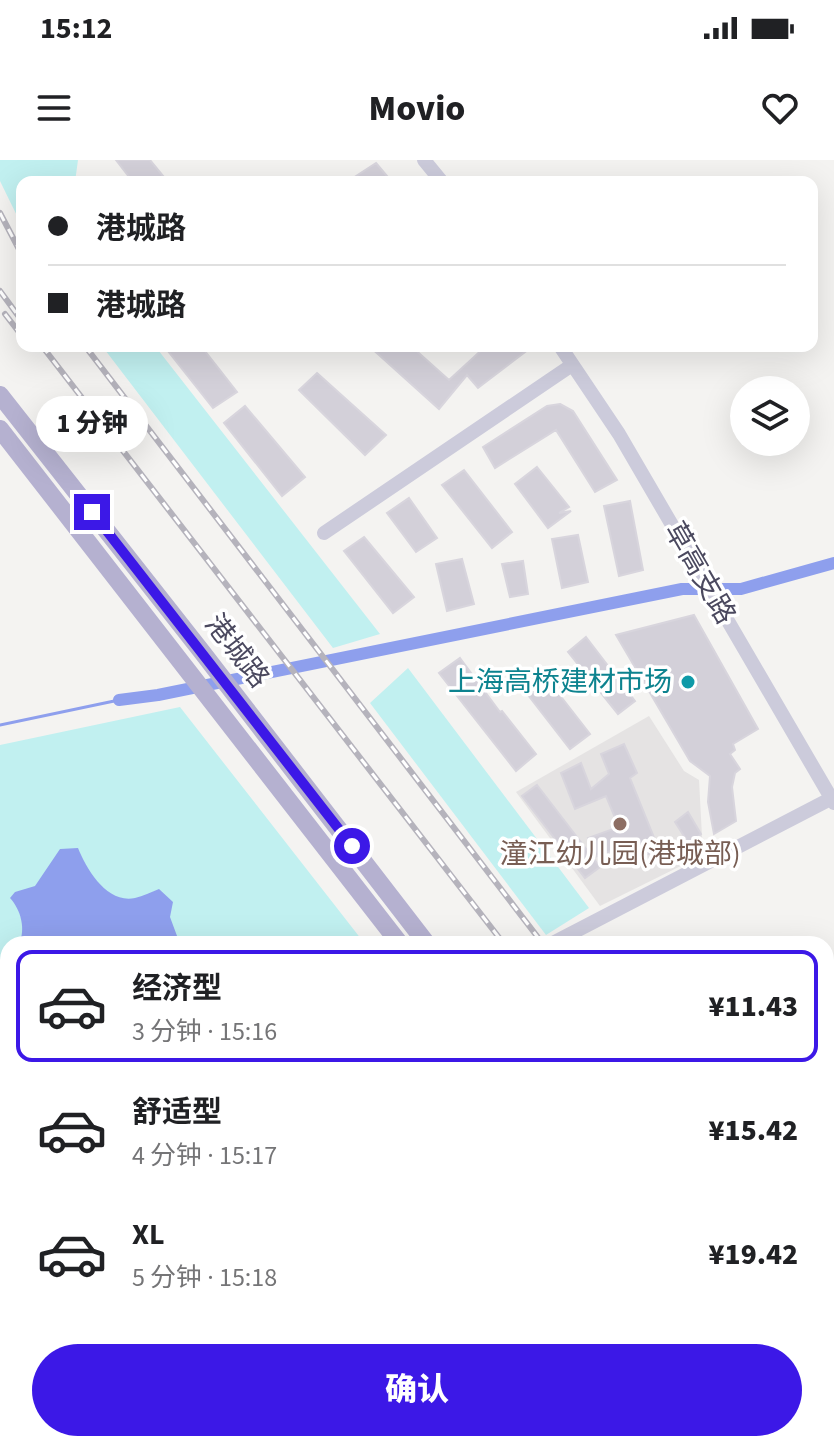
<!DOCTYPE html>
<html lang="zh">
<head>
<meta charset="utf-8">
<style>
	body { margin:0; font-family:"Source Sans 3","Noto Sans SC",sans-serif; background:#f6f6f6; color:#202124; height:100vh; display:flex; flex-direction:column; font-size:30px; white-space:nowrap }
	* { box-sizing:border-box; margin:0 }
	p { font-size:26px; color:#757577 }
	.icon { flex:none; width:44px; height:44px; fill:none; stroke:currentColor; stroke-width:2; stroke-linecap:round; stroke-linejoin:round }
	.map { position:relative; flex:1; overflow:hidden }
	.details { position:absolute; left:0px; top:776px; width:834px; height:516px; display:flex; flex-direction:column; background:#fff; border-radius:24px 24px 0 0; box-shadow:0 8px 32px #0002 }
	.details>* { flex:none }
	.hud { position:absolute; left:16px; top:16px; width:802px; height:176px; border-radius:16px; box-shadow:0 8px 32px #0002; display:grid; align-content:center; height:176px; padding:0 32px; background:#fff }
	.tools { position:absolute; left:730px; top:216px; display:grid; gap:16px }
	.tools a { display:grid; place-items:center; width:80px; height:80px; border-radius:50%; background:#fff; box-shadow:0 8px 32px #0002; font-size:40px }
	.end { position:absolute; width:36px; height:36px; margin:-18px; border:10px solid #3c18e7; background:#fff; box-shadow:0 0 0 4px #fff }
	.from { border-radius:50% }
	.bubble { position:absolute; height:56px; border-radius:28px; background:#fff; box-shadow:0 8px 32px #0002; font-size:26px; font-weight:800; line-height:56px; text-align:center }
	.hud b { display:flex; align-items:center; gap:28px; height:76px; font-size:30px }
	.hud b+b { border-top:2px solid #e0e0e0 }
	.hud i { width:20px; height:20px; background:#202124 }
	ul { padding:14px 0 0; list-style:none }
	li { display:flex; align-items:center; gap:24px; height:112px; margin:0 16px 12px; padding:0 16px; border:4px solid transparent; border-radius:16px }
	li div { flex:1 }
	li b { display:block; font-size:30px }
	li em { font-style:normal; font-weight:800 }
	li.active { border-color:#3c18e7 }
	li>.icon { width:72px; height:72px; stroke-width:1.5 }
	.button { display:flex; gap:16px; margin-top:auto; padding:16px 32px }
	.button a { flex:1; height:92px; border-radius:48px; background:#3c18e7; color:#fff; font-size:32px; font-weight:800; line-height:92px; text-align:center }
	.status { display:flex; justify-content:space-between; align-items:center; height:56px; padding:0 40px; background:#fff; direction:ltr }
	.status svg { height:22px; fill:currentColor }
	header { display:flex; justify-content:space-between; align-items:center; height:104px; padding:0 32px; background:#fff; font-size:36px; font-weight:800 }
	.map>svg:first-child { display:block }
	.education { fill:#e5e3e3 }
	.green { fill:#c1f0f0 }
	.water { fill:#8e9fed }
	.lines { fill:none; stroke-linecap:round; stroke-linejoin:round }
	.stream { stroke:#8e9fed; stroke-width:3 }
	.canal { stroke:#8e9fed; stroke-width:12 }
	.river { stroke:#8e9fed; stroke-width:20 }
	.building { fill:#d3d0d9; stroke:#d8d5dd; stroke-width:2 }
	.minor { stroke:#cccbdb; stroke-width:14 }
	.major { stroke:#b5b1d0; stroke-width:18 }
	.rail-casing { stroke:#b5b3bc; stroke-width:6 }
	.rail { stroke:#fff; stroke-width:3; stroke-dasharray:9; stroke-linecap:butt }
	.route { stroke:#3c18e7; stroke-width:10 }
	.culture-dot { fill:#0f9aa8; stroke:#fff; stroke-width:3 }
	.education-dot { fill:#8d6e63; stroke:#fff; stroke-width:3 }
	.labels { text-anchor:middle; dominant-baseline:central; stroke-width:7; stroke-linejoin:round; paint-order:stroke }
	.street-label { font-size:28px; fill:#4b495f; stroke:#fff }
	.culture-label { font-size:28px; fill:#0d838f; stroke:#fff; text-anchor:end }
	.education-label { font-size:28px; fill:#785e54; stroke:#fff }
</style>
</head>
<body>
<div class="status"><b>15:12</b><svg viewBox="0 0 49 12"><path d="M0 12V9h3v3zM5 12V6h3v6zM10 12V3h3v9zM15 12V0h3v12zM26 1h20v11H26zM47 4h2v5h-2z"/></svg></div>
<header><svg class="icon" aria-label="menu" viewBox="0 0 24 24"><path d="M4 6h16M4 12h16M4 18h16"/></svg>Movio<svg class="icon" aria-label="heart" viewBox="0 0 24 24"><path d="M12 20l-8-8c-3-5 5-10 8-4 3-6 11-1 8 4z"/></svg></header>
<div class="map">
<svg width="834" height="1292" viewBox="0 0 834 1292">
	<rect width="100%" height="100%" fill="#f4f3f1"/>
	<!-- education -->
	<path class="education" d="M649,556L684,611L699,620L703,695L600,746L516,632Z"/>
	<!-- green -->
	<path class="green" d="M0,0H78L75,22H22V66L0,21Z
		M102,186H155L380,474L333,488Z
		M408,508L589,748L546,775L370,543Z
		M180,547L365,784H8V1104L0,1111V585Z"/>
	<!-- water -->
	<path class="water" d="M78,688C87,710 107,744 135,738C143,736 151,732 159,729L173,742L170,757L180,784H19C26,769 21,750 10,738L15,732L35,726L60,689Z"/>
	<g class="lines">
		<!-- stream -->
		<path class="stream" d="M0,565L119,540"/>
		<!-- canal -->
		<path class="canal" d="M119,540L158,535L682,429H741L834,403"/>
		<!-- river -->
		<path class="river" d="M172,1284L180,1292"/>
	</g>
	<!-- building -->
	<path class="building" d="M116,0H150L168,22H133Z
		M376,3L392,22H347Z
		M164,186H201L237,232L213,248Z
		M369,186H411L449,220L486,186H533L478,228L467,215L439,249Z
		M317,213L386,275L365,295L299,230Z
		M560,244L573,251L617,320L595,332L556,270L495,308L483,287L547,246Z
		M245,246L305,317L282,336L224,263Z
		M537,307L569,347L559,353L571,351L548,368L515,324Z
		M464,310L512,372L492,388L442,325Z
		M409,338L437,378L416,392L387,353Z
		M630,341L643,410L619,416L604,346Z
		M578,375L588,422L562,428L552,379Z
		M364,377L414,437L393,453L344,391Z
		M462,399L474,444L447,451L436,404Z
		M523,401L528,434L510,437L502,404Z
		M694,455L758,569L733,584L735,590L730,594L740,609L735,613L732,627L736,661L714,674L708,642L710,616L690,601L616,475Z
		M586,477L635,541L618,554L568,492Z
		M460,498L500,552L502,551L536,594L516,611L439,513Z
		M541,511L590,574L570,589L521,526Z
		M624,584L637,613L630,618L659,690L637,698L629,684L595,697L588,678L619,667L606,636L575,649L561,613L581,603L591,629L609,614L601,594Z
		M537,625L600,707L585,718L522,636Z
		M688,652L701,674L689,684L675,662Z"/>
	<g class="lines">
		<!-- minor -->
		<path class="minor" d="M424,0L442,22
			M560,186L619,274L834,643
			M324,373L572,205
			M551,784L834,637
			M0,1121L8,1115
			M0,1147L8,1154
			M154,1284L162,1292"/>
		<!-- major -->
		<path class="major" d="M0,235L202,492L427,784
			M0,269L400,784
			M787,1284L793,1292
			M814,1284L820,1292"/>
		<!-- rail casing -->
		<g class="rail-casing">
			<path id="rail" d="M0,53L22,95
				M0,131L22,161
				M5,154L22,176
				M42,186L504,784
				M85,186L543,784
				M826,1163L834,1174
				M826,1215L834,1225"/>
		</g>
		<!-- rail -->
		<use href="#rail" class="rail"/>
	</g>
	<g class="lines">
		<!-- route -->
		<path class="route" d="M92,352L352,686"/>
	</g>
	<!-- markers -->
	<circle class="culture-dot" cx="688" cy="522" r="8"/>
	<circle class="education-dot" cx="620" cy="664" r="8"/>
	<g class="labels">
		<!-- street labels -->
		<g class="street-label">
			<text transform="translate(700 413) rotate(60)">草高支路</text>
			<text transform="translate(237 491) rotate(52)">港城路</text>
		</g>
		<!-- culture labels -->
		<g class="culture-label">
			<text x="672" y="522">上海高桥建材市场</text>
		</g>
		<!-- education labels -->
		<g class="education-label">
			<text x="620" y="694">潼江幼儿园(港城部)</text>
		</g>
	</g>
</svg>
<div class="tools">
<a><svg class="icon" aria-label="layers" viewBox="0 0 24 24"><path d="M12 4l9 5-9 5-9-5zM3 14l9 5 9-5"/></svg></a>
</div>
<i class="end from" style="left:352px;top:686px"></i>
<i class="end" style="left:92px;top:352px"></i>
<div class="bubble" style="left:36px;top:236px;width:112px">1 分钟</div>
<div class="hud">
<b><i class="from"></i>港城路</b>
<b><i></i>港城路</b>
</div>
<section class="details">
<ul>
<li class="active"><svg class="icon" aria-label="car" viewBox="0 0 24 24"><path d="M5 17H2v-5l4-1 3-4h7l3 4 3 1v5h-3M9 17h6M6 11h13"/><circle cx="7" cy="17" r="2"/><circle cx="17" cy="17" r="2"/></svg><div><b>经济型</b><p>3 分钟 · 15:16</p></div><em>¥11.43</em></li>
<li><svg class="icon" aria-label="car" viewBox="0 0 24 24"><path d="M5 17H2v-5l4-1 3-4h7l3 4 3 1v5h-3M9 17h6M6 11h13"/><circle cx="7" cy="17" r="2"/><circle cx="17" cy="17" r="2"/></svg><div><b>舒适型</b><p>4 分钟 · 15:17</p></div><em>¥15.42</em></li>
<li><svg class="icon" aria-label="car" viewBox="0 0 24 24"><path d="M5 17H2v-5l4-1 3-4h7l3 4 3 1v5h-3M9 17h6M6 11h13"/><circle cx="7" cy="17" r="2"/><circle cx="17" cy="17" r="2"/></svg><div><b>XL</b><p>5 分钟 · 15:18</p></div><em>¥19.42</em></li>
</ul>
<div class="button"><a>确认</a></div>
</section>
</div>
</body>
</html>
